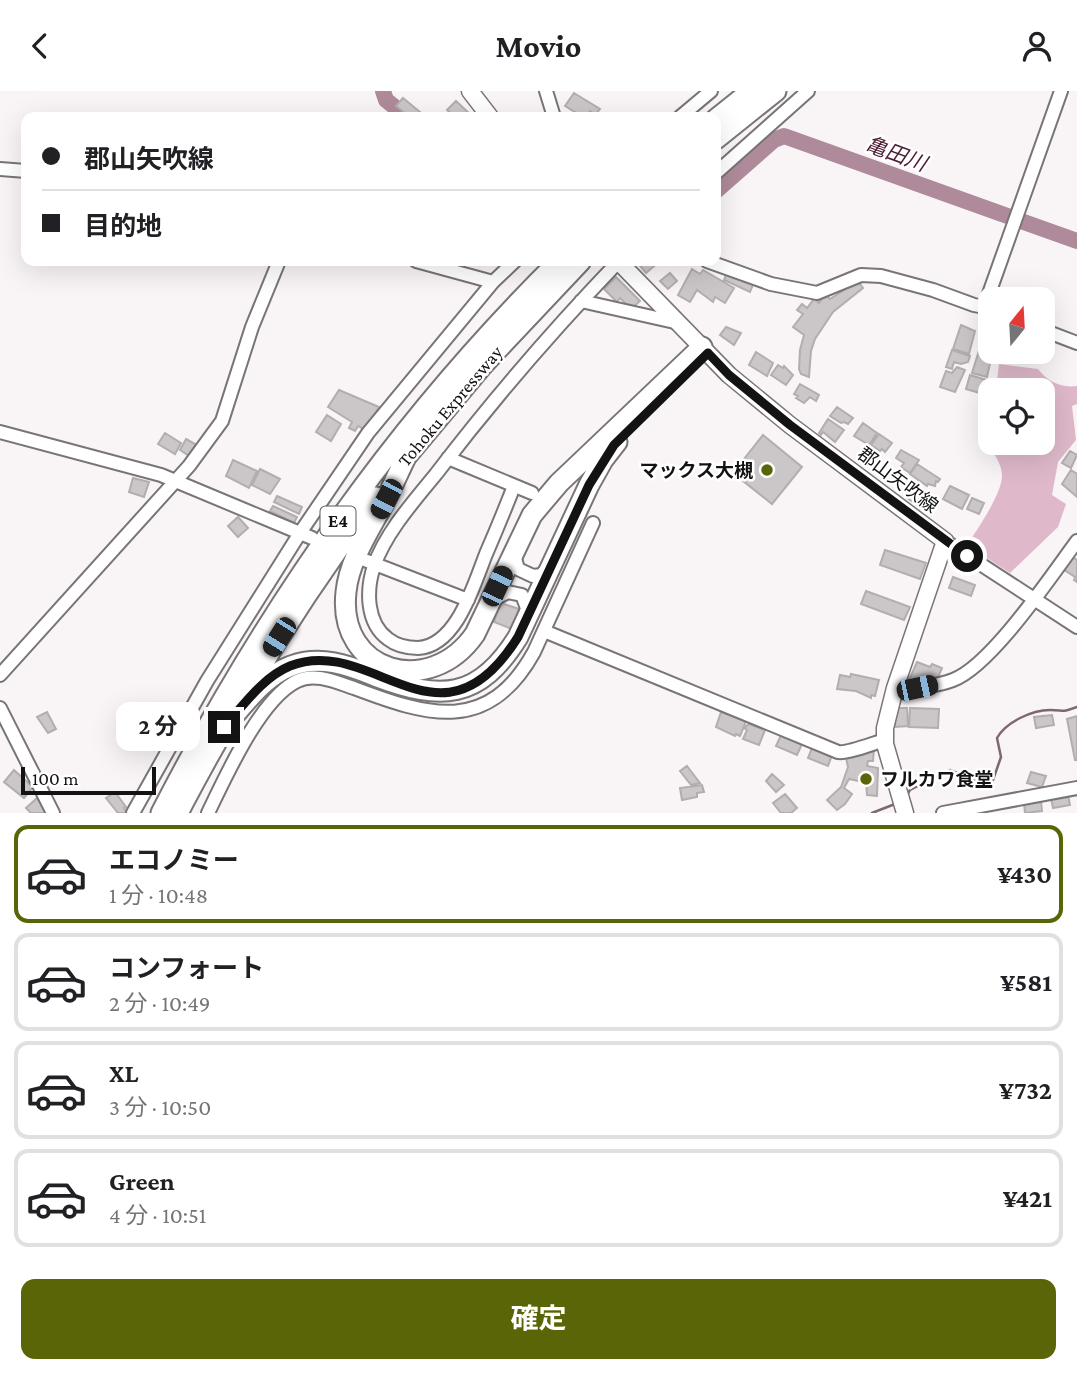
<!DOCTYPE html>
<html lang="ja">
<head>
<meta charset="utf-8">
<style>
	body { margin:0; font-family:"Crimson Pro","Noto Sans JP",serif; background:#f2f2f2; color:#202124; height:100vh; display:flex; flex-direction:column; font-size:26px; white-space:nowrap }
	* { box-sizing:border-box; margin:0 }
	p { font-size:23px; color:#757577 }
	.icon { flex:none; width:38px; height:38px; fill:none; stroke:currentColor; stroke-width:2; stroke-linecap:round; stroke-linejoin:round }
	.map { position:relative; height:722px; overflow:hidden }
	.panel { display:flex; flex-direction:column; background:#fff; flex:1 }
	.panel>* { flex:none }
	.hud { position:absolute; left:21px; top:21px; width:700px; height:154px; border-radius:14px; box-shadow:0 7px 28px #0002; display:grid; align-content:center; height:154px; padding:0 21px; background:#fff }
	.needle { width:46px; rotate:18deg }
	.fabs { position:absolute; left:978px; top:196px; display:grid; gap:14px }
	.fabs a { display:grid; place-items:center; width:77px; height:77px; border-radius:14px; background:#fff; box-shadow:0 7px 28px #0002; font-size:35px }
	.scale { position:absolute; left:21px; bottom:18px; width:135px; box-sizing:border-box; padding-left:7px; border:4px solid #141313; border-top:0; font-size:19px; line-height:24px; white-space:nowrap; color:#141313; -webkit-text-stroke:5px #fff; paint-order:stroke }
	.end { position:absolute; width:32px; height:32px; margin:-16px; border:9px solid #141313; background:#fff; box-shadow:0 0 0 4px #fff }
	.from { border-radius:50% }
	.bubble { position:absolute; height:49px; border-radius:14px; background:#fff; box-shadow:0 7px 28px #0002; font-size:23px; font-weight:700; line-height:49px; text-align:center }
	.car { position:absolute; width:21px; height:42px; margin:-21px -10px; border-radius:9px; box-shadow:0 0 5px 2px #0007; background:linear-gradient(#222 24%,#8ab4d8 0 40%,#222 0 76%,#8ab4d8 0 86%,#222 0) }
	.hud b { display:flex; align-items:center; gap:24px; height:66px; font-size:26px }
	.hud b+b { border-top:2px solid #e0e0e0 }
	.hud i { width:18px; height:18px; background:#202124 }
	ul { padding:12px 0 0; list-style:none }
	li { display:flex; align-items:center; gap:21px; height:98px; margin:0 14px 10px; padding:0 7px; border:4px solid #e0e0e0; border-radius:14px }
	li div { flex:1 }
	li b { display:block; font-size:26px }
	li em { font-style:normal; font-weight:700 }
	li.current { border-color:#5a6507 }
	li>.icon { width:63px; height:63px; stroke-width:1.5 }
	.button { display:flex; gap:14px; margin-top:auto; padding:14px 21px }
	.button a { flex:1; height:80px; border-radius:14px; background:#5a6507; color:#fff; font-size:28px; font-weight:700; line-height:80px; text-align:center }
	header { display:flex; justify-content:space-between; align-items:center; height:91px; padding:0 21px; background:#fff; font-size:32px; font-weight:700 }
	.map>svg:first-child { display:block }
	.forest { fill:#dfb9ca }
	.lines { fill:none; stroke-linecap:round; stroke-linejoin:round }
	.stream { stroke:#806672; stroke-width:2.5 }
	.river { stroke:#af8a9b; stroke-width:16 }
	.building { fill:#cbc6c8; stroke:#b2adaf; stroke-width:2 }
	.minor-casing { stroke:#797476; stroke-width:16 }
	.major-casing { stroke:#797476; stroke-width:19 }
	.highway-casing { stroke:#797476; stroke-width:23 }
	.minor { stroke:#fff; stroke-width:12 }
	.major { stroke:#fff; stroke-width:16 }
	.highway { stroke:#fff; stroke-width:19 }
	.route { stroke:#141313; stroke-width:9 }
	.poi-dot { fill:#5a6507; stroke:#fff; stroke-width:2.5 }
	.labels { text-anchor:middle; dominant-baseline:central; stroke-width:5; stroke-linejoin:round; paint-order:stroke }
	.shield { fill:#fff; stroke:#5a5a5a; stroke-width:2 }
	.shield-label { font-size:18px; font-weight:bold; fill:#141313 }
	.street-label { font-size:19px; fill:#141313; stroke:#fff }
	.poi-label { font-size:19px; font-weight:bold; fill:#141313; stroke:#fff; text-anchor:end }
	.water-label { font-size:21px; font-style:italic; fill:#4b1c36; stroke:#fff }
</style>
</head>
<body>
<header><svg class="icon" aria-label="back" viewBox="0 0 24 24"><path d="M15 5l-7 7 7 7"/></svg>Movio<svg class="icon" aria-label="person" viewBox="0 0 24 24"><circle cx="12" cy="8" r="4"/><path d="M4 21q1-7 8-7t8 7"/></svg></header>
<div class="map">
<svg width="1077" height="722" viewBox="0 0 1077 722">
	<rect width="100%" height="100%" fill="#f9f4f6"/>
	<!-- forest -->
	<path class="forest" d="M999,273L1038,278C1048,291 1061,297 1077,295V313L1072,315L1076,349L1058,371L1052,404L1066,413L1058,436L1010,482L967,454C977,439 1003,401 1002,384C1002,370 988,355 981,345L990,326V352H1043V299H996Z"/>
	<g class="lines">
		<!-- stream -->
		<path class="stream" d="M906,706L910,699L950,679L980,692L993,689L1001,666L997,647C1006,631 1032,619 1050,619C1065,619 1061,622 1077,616
			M872,722L895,713"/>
		<!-- river -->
		<path class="river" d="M383,0L386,9L407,26
			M716,100L774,49L784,45L1077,150"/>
	</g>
	<!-- building -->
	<path class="building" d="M574,2L600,18L595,24L590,20L586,26H576L578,23L565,15Z
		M403,7L426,26H409L396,15Z
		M456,10L471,24L469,26H455L447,19Z
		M636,170H660L646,182Z
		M692,178L700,183L703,179L734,197L725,212L715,206L713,211L697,199L690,211L678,204Z
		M728,179L754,191L750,201L724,189Z
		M670,182L677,190L668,198L660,190Z
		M616,186L640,210L631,218L620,207L617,211L604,198Z
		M858,190L863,197L833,221L815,248L811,260L809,286L801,283L799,278L800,259L804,244L793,236L803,223L797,219L802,213L807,217L814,208L819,212L825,204L830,208Z
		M961,234L975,240L969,263L953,258Z
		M726,236L741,242L734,254L720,244Z
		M982,250L987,251L989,261L992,263L987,286L972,282Z
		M952,259L970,265L968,271L961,273L954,271L952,278L946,276Z
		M756,261L773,272L767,285L749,274Z
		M778,274L783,277L784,275L793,284L786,294L771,284Z
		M957,276L965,279L955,301L940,296L946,280L952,282Z
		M970,284L993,291L990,305L966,298Z
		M800,293L819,304L816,310L810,306L804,312L796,307L798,305L794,303Z
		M339,299L379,316L365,339L358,335L355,340L349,337L352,331L328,316Z
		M837,316L853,327L848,333L844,331L841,332L830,325Z
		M327,324L341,333L331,350L316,341Z
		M828,328L844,339L835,351L823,341L821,344L819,342Z
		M863,332L877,342L869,354L854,345Z
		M165,342L181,352L175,363L158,353Z
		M879,343L892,352L885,361L882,358L880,360L871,354Z
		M763,344L802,376L772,413L733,382Z
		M186,348L197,354L189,365L180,359Z
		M901,359L919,369L910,382L901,376L904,372L896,367Z
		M1070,360L1077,364L1071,377L1062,372Z
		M233,369L257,380L249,397L226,385Z
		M917,373L940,388L938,391L936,390L935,395L928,393L927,395L910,383Z
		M260,378L280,388L270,403L252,394Z
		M1071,379L1077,383V406L1062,393Z
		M133,387L149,391L144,406L129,401Z
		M950,395L969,404L962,418L943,408Z
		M913,398L926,408L920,416L906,406Z
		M277,405L302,416L299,423L274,411Z
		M972,407L984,412L979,423L967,418Z
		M273,415L297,426L294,432L270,420Z
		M238,426L248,437L238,446L228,435Z
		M885,459L926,472L920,488L880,474Z
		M1070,464L1077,469V491L1074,489L1075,486L1061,477Z
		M953,486L975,494L971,505L949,497Z
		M866,500L910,516L904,529L861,513Z
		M501,512L519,518L512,538L494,531Z
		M917,571L930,576L932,573L942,577L937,589L927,585L924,591L920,593L909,589Z
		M851,583L879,589L875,605L871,604V607L856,600L837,598L840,584L850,586Z
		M896,617H907L908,635L895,636Z
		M910,617L939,618L938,637L909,636Z
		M47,621L56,638L48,642L37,626Z
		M721,621L746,630L740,645L736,643L735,645L716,636Z
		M1052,624L1054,634L1036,637L1034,626Z
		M1077,625V669H1075L1067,628Z
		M749,633L765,639L759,654L743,648L747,639L744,637Z
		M781,644L802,653L797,664L776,655Z
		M812,657L832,664L828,675L808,667Z
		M874,658L873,670H868L867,675L878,677L877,705L867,704L866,690L863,691L849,688L844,697L852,703L845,713L837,719L827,709L841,696L848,676L846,667Z
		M687,675L700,692L691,694L680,680Z
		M14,679L33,696L24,707L4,691Z
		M1031,681L1046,685L1042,696L1027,692Z
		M772,683L784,694L776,701L766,690Z
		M702,694L704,701L697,702V706L682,709L680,697Z
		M115,701L126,716L124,717L128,722H118L106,707Z
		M785,703L797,717L791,722H781L773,712Z
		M1068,704L1070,714L1053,717L1051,707Z
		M37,707L48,720L46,722H31L26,717Z
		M1041,710L1042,720L1025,722L1024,712Z"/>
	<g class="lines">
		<!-- minor casing -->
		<g class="minor-casing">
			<path id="minor" d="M546,0L554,26
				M680,26L711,0
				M0,78L26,80
				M716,82L808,0
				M416,170L493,191
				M707,170L771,193L817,202L861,184L881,185L933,199L974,214L990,217
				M581,210L679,232
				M985,214L1061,0
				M1043,239L1077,252
				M0,341L161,384L312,447
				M448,367L532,402
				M514,395C505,418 496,440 486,463C474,493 457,555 418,557C408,557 397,555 388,548C366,532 366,499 374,475C386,441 414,410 436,383C494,307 553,239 619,170
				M945,450L1077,536
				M514,464L518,478L533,485L541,484L549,476
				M362,468L468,509
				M494,508L508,501L522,504L527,517L526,524
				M544,540L838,661C846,663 874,652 885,649
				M0,584L189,375L222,330L252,236L279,170
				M895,597C914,597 935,596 953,589C991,575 1051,485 1077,450
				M0,617L53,722
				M133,722L207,590L300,442L368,342L493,191L515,170
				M208,722C226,685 260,608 297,590C315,581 336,591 354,597C428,625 488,644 534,561L593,432
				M943,722L1077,697"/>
		</g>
		<!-- major casing -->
		<g class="major-casing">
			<path id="major" d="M470,0L490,26
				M618,170L729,284L790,334L945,450L895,597L885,637V653L905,722"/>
		</g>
		<!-- highway casing -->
		<g class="highway-casing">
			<path id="highway" d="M716,28L751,0
				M716,48L776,0
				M407,364C399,380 392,397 384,412C369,440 349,470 346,501C337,582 430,608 475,543L532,424L559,392L702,256
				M400,373L482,275L581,170
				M224,636C243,615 264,585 291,575C320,564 348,574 375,585C441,610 479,609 518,546L589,394L603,369L617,351
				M161,722C265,520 397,330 559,170
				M178,722C236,611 301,506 376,406"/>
		</g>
		<!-- minor -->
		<use href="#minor" class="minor"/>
		<!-- major -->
		<use href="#major" class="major"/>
		<!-- highway -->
		<use href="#highway" class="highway"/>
	</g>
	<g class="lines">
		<!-- route -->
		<path class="route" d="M224,636C243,615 263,586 290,575C373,542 440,671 518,546L589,394L614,354L708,262L729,284L790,334L967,465"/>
	</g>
	<!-- markers -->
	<g class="poi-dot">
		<circle cx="767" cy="379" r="7"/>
		<circle cx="866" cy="688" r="7"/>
	</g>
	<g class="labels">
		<!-- shield labels -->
		<rect class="shield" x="320.5" y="415.5" width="35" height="29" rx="5"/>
		<g class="shield-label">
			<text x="338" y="430">E4</text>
		</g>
		<!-- street labels -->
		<g class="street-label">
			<text transform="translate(450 315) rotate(-50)">Tohoku Expressway</text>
			<text transform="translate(898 389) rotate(37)">郡山矢吹線</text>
		</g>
		<!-- poi labels -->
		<g class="poi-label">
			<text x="753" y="379">マックス大槻</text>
			<text x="880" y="688" text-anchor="start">フルカワ食堂</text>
		</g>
		<!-- water labels -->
		<g class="water-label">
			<text transform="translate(896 63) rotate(20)">亀田川</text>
		</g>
	</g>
</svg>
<div class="fabs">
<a><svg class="needle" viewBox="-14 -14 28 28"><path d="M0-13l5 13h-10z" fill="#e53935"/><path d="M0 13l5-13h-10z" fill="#757577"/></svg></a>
<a><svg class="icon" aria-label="locate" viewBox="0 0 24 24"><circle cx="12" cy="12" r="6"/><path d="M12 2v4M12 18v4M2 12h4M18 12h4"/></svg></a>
</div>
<div class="scale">100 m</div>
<i class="end from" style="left:967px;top:465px"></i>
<i class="end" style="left:224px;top:636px"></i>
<div class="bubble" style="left:116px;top:611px;width:84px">2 分</div>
<i class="car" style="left:386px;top:408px;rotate:208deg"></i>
<i class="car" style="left:497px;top:495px;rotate:25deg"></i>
<i class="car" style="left:279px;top:546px;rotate:212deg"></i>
<i class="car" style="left:917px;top:597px;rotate:78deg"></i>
<div class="hud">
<b><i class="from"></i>郡山矢吹線</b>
<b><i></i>目的地</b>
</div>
</div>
<section class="panel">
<ul>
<li class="current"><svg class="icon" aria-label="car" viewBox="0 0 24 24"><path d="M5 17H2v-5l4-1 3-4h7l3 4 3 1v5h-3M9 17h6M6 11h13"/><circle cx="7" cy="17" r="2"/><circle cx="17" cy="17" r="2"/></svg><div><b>エコノミー</b><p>1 分 · 10:48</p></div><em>¥430</em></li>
<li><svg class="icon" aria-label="car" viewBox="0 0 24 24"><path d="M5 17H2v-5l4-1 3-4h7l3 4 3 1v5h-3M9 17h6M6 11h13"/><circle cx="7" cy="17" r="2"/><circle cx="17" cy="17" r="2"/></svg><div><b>コンフォート</b><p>2 分 · 10:49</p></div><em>¥581</em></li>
<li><svg class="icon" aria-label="car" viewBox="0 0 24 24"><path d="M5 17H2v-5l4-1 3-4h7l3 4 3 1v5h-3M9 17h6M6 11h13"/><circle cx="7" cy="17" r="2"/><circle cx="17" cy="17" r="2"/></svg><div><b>XL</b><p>3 分 · 10:50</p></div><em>¥732</em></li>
<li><svg class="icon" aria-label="car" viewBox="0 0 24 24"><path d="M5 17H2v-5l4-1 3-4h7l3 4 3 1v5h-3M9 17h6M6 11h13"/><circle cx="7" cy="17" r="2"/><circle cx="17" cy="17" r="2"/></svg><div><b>Green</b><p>4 分 · 10:51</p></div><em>¥421</em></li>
</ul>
<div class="button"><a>確定</a></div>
</section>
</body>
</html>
